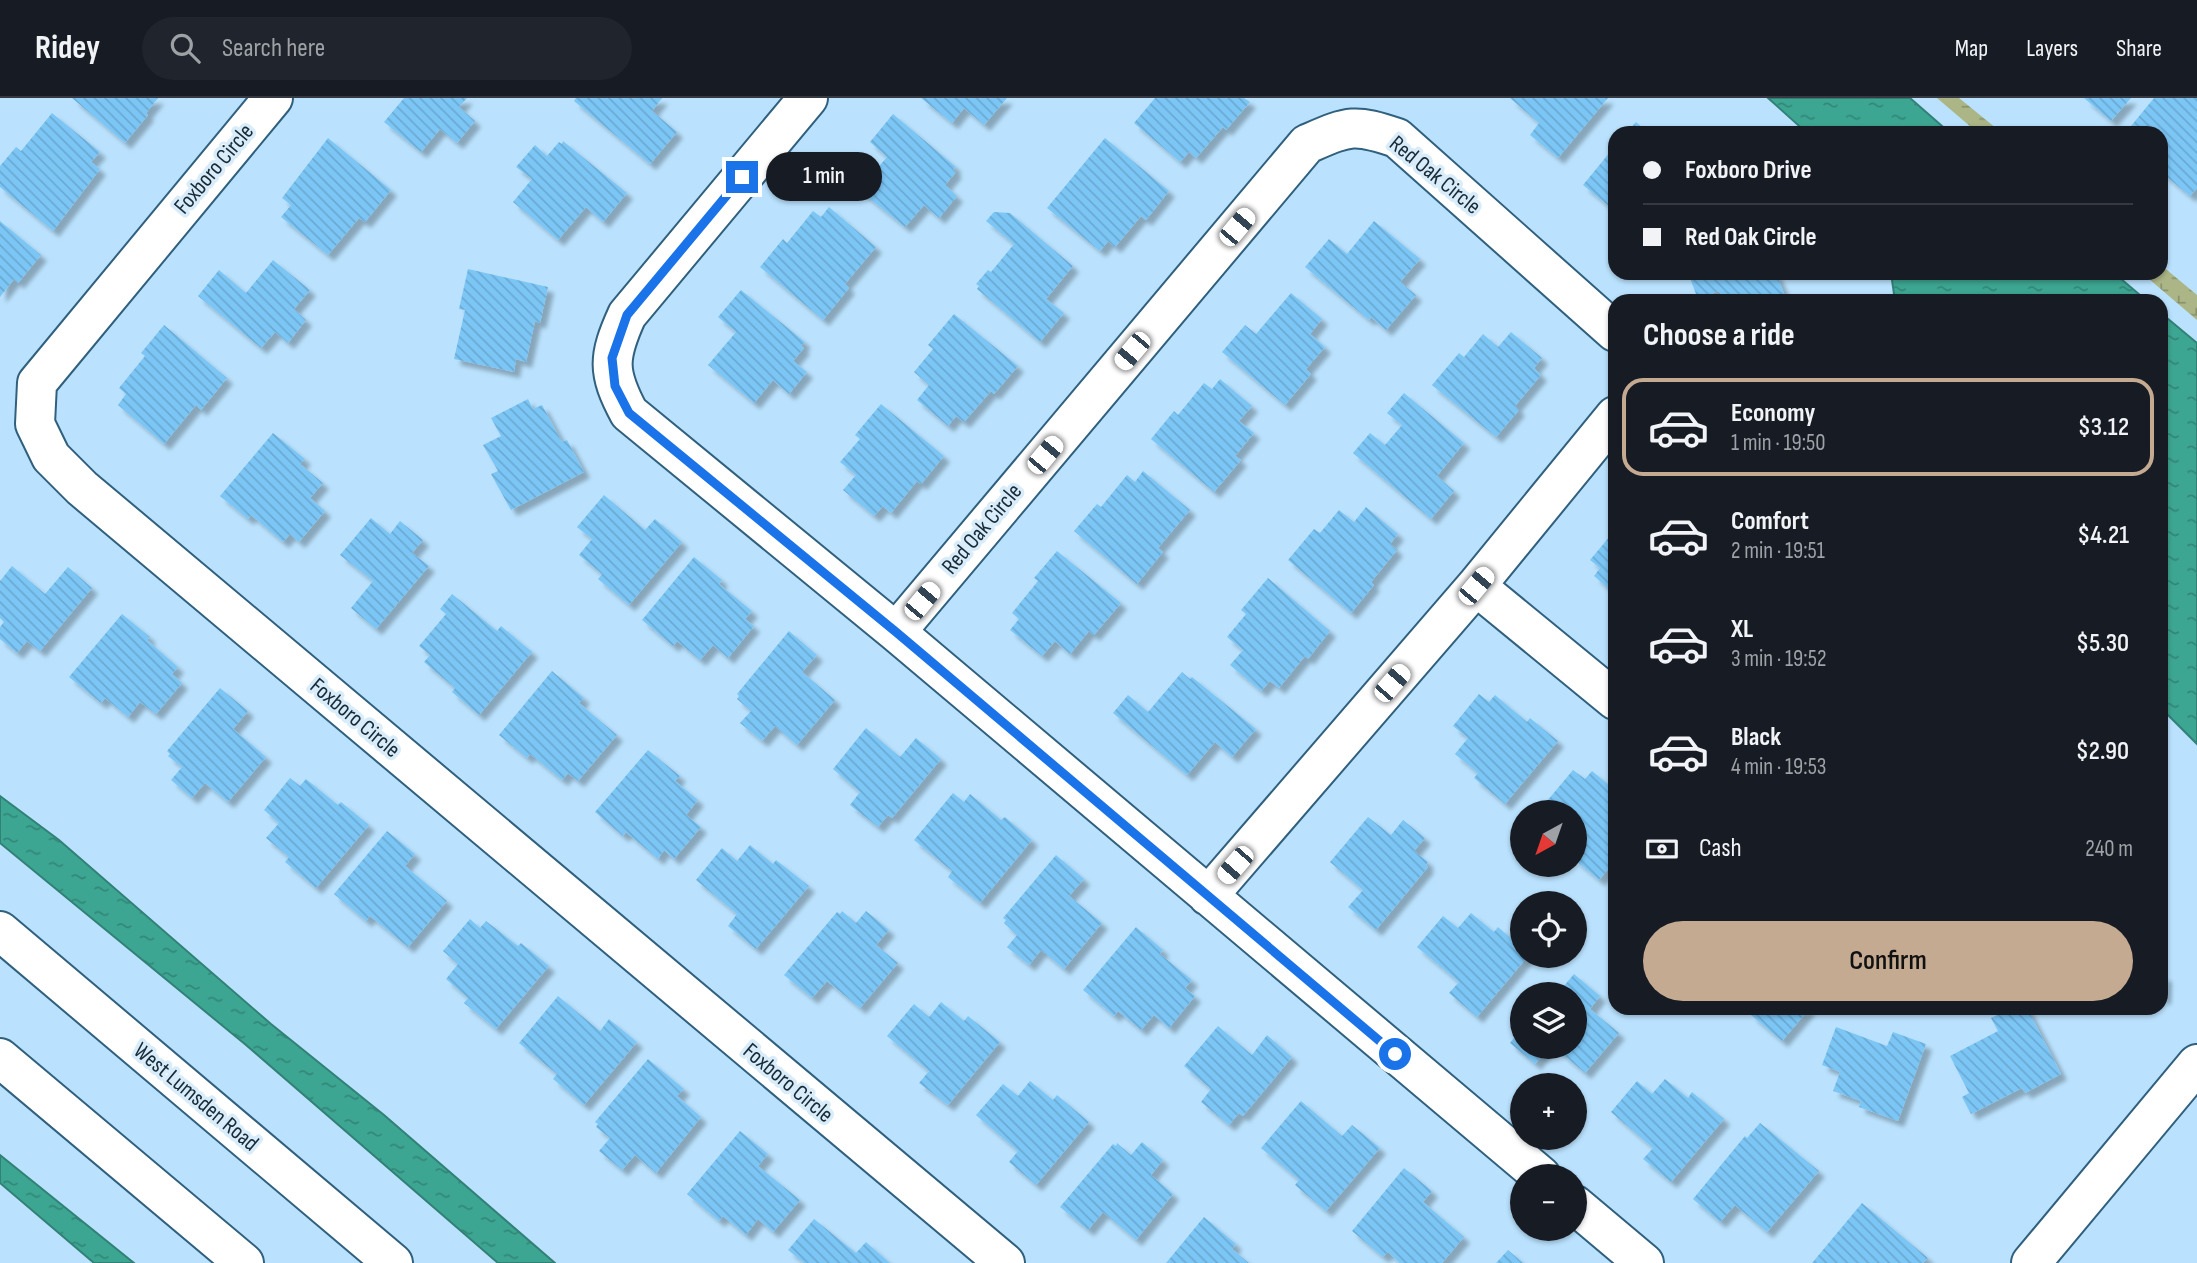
<!DOCTYPE html>
<html lang="en">
<head>
<meta charset="utf-8">
<style>
	body { margin:0; font-family:"Sofia Sans Condensed",sans-serif; background:#20242c; color:#f1f3f6; height:100vh; display:flex; flex-direction:column; font-size:26px; white-space:nowrap }
	* { box-sizing:border-box; margin:0 }
	p { font-size:23px; color:#9ea1a6 }
	.icon { flex:none; width:38px; height:38px; fill:none; stroke:currentColor; stroke-width:2; stroke-linecap:round; stroke-linejoin:round }
	.map { position:relative; flex:1; overflow:hidden }
	.details { position:absolute; left:1608px; top:196px; width:560px; height:721px; display:flex; flex-direction:column; background:#171b24; border-radius:21px; box-shadow:0 2px 5px #0004 }
	.details>* { flex:none }
	.banner { position:absolute; left:1608px; top:28px; width:560px; height:154px; border-radius:21px; box-shadow:0 2px 5px #0004; display:grid; align-content:center; height:154px; padding:0 35px; background:#171b24 }
	.needle { width:46px; rotate:220deg }
	.controls { position:absolute; left:1510px; top:702px; display:grid; gap:14px }
	.controls a { display:grid; place-items:center; width:77px; height:77px; border-radius:50%; background:#171b24; box-shadow:0 2px 5px #0004; font-size:35px }
	.end { position:absolute; width:32px; height:32px; margin:-16px; border:9px solid #1a73e8; background:#fff; box-shadow:0 0 0 4px #fff }
	.from { border-radius:50% }
	.bubble { position:absolute; height:49px; border-radius:24px; background:#171b24; box-shadow:0 2px 5px #0004; font-size:23px; font-weight:600; line-height:49px; text-align:center }
	.car { position:absolute; width:21px; height:42px; margin:-21px -10px; border-radius:9px; box-shadow:0 0 5px 2px #0007; background:linear-gradient(#fff 24%,#345 0 40%,#fff 0 76%,#345 0 86%,#fff 0) }
	.banner b { display:flex; align-items:center; gap:24px; height:66px; font-size:26px }
	.banner b+b { border-top:2px solid #363941 }
	.banner i { width:18px; height:18px; background:#f1f3f6 }
	ul { padding:0; list-style:none }
	li { display:flex; align-items:center; gap:21px; height:98px; margin:0 14px 10px; padding:0 21px; border:4px solid transparent; border-radius:21px }
	li div { flex:1 }
	li b { display:block; font-size:26px }
	li em { font-style:normal; font-weight:600 }
	li.current { border-color:#c5aa92 }
	li>.icon { width:63px; height:63px; stroke-width:1.5 }
	h2 { padding:0 35px; font-size:32px; line-height:84px }
	.pay { display:flex; align-items:center; gap:18px; height:77px; padding:0 35px; font-size:26px }
	.pay p { margin-inline-start:auto }
	.cta { display:flex; gap:14px; margin-top:auto; padding:14px 35px }
	.cta a { flex:1; height:80px; border-radius:42px; background:#c5aa92; color:#111; font-size:28px; font-weight:600; line-height:80px; text-align:center }
	header { display:flex; align-items:center; gap:42px; box-sizing:border-box; height:98px; padding:0 35px; background:#171b24; border-bottom:2px solid #363941 }
	header strong { font-size:33px }
	nav { display:flex; gap:38px; margin-inline-start:auto; font-size:24px }
	.search { width:490px; height:63px; background:#20242c; display:flex; align-items:center; gap:18px; box-sizing:border-box; padding:0 24px; border-radius:38px; color:#9ea1a6; font-size:26px }
	.map>svg:first-child { display:block }
	.wetland { fill:url(#wetland-marsh) }
	.water { fill:url(#water-ripples); stroke:#328177; stroke-width:2 }
	.building { fill:url(#building-back-hatch); filter:url(#shadow) }
	.lines { fill:none; stroke-linecap:round; stroke-linejoin:round }
	.minor-casing { stroke:#30607d; stroke-width:42 }
	.major-casing { stroke:#30607d; stroke-width:42 }
	.minor { stroke:#fff; stroke-width:38 }
	.major { stroke:#fff; stroke-width:38 }
	.route { stroke:#1a73e8; stroke-width:9 }
	.labels { text-anchor:middle; dominant-baseline:central; stroke-width:7; stroke-linejoin:round; paint-order:stroke }
	.street-label { font-size:23px; fill:#172b38; stroke:#d9ecfa }
</style>
</head>
<body>
<header>
<strong>Ridey</strong>
<div class="search"><svg class="icon" aria-label="search" viewBox="0 0 24 24"><circle cx="10" cy="10" r="6"/><path d="M15 15l6 6"/></svg>Search here</div>
<nav><a>Map</a><a>Layers</a><a>Share</a></nav>
</header>
<div class="map">
<svg width="2197" height="1165" viewBox="0 0 2197 1165">
	<defs>
		<pattern id="wetland-marsh" width="20" height="14" patternUnits="userSpaceOnUse" patternTransform="scale(1.75)"><rect width="20" height="14" fill="#abb585"/><path d="M1 5h8M5 5V1M11 12h8M15 12V8" fill="none" stroke="#8a936e"/></pattern>
		<pattern id="water-ripples" width="26" height="14" patternUnits="userSpaceOnUse" patternTransform="scale(1.75)"><rect width="26" height="14" fill="#3da692"/><path d="M2 4q2-2 4 0t4 0M15 11q2-2 4 0t4 0" fill="none" stroke="#328778"/></pattern>
		<pattern id="building-back-hatch" width="6" height="6" patternUnits="userSpaceOnUse" patternTransform="scale(1.75)"><rect width="6" height="6" fill="#7cc6f6"/><path d="M-1 5l2 2M0 0l6 6M5-1l2 2" fill="none" stroke="#6aaad4"/></pattern>
		<filter id="shadow"><feDropShadow dx="6" dy="6" stdDeviation="2" flood-color="#0004"/></filter>
	</defs>
	<rect width="100%" height="100%" fill="#bae2fe"/>
	<!-- wetland -->
	<path class="wetland" d="M1937,0H1959L2002,35H1978Z
		M2161,167L2197,197V222L2142,175H2161Z"/>
	<!-- water -->
	<path class="water" d="M1768,0H1910L1950,35H1807Z
		M1891,175H2114L2147,203H1895Z
		M2161,215L2197,245V646L2161,610Z
		M0,698L59,742L271,926L384,1017L555,1165H498L246,947L0,745Z
		M0,1057L134,1165H94L0,1085Z"/>
	<!-- building -->
	<path class="building" d="M72,0H158L146,15L148,17L125,45Z
		M404,0H467L459,9L475,23L457,45L440,31L421,54L384,24Z
		M576,0H662L652,13L677,34L650,66L574,3Z
		M921,0H1007L984,27L964,10L952,25Z
		M1155,0H1244L1250,4L1226,32L1223,29L1196,60L1189,54L1180,64L1134,25Z
		M1510,0H1608L1558,60L1530,37L1539,25Z
		M2084,0H2131L2111,23Z
		M2154,0H2197V90L2190,98L2161,74V60L2165,56L2161,53V35H2139L2131,28Z
		M52,15L100,54L91,64L100,71L53,133L0,89V68L16,49L21,53Z
		M893,16L956,69L953,71L956,74L945,87L957,98L939,120L924,107L905,129L859,92L887,59L870,44Z
		M1636,24L1649,35H1626Z
		M328,40L391,92L365,124L359,120L328,157L281,119L291,107L282,100Z
		M1105,40L1169,93L1146,122L1141,118L1115,149L1108,143L1100,153L1047,110Z
		M563,43L627,95L603,124L586,109L558,142L513,104L532,81L516,69L535,47L547,58L559,44L562,46Z
		M1615,48V110L1613,107L1611,110L1583,87Z
		M829,109L876,149L845,186L849,190L823,222L760,169L783,141L787,145L813,113L821,119Z
		M994,114L1010,115L1073,168L1046,201L1064,215L1040,244L977,191L979,188L976,186L988,172L991,174L1014,146L986,123Z
		M0,123L41,157L18,185L14,181L0,199Z
		M1374,123L1420,161L1400,184L1416,197L1386,232L1371,219L1369,222L1305,169L1329,141L1347,156Z
		M273,162L310,192L294,211L306,222L288,245L275,234L261,250L198,198L219,172L246,195Z
		M468,171L548,189L540,225L535,223L526,264L516,261L514,274L454,261L465,212L459,211Z
		M1688,175H1776L1787,203H1724L1719,193L1698,201Z
		M741,192L805,244L801,248L804,250L793,263L807,274L789,296L773,282L754,305L708,267L736,234L718,219Z
		M1291,195L1322,221L1310,236L1325,249L1306,271L1311,276L1285,307L1222,254L1245,227L1256,236Z
		M954,216L1018,268L994,296L991,293L964,324L956,318L948,328L917,302L929,287L914,274L933,251L928,247Z
		M164,227L227,280L201,312L196,307L164,346L118,307L126,296L119,290L145,258L141,255Z
		M1511,234L1542,260L1534,270L1541,277L1515,308L1519,312L1496,339L1432,287L1459,255L1464,259L1483,236L1498,249Z
		M1220,281L1252,308L1239,323L1254,335L1235,358L1241,362L1214,394L1151,341L1174,313L1178,317L1204,285L1212,291Z
		M1404,295L1464,345L1437,378L1454,393L1431,421L1353,355L1370,335L1385,347L1402,327L1387,315Z
		M528,301L533,311L542,307L562,344L567,342L584,374L511,412L491,376L498,373L483,347L501,338L491,320Z
		M881,306L944,358L921,386L917,383L891,415L883,408L874,418L843,392L856,377L840,364L860,341L855,337Z
		M273,335L305,361L300,366L323,385L310,400L325,413L299,444L290,436L283,444L251,417L248,421L220,398Z
		M1143,373L1190,412L1158,450L1163,454L1137,486L1074,433L1097,406L1101,409L1127,377L1135,384Z
		M604,397L645,432L655,421L682,444L629,507L598,481L602,476L579,457L592,441L577,429Z
		M1366,409L1398,436L1390,446L1397,452L1371,484L1374,487L1351,515L1288,462L1314,431L1320,435L1339,412L1354,424Z
		M371,420L390,436L400,423L423,442L412,455L429,468L376,531L351,510L373,483L340,457Z
		M1615,432V496L1594,478L1600,470L1590,462Z
		M1057,453L1121,505L1094,537L1089,533L1070,556L1055,543L1042,558L1010,532L1019,521L1012,515L1038,483L1034,480Z
		M694,459L722,482L719,486L752,513L745,521L754,528L728,560L713,547L700,562L677,543L673,548L642,522Z
		M12,468L45,496L68,469L92,490L40,553L27,543L17,555L0,541V529L4,524L0,520V483Z
		M1268,480L1330,533L1308,561L1305,558L1279,590L1270,583L1261,593L1230,567L1243,552L1227,539L1246,516L1241,512Z
		M452,496L497,533L501,528L532,554L479,617L452,594L455,590L424,564L430,557L419,548L446,516L440,511Z
		M122,516L150,539L147,542L178,569L172,576L182,585L156,616L140,604L128,619L105,600L101,605L69,579Z
		M789,533L817,557L802,574L835,602L797,647L775,628L762,643L740,625L751,613L737,601L739,598L737,596Z
		M552,573L584,600L579,605L617,637L578,683L568,675L562,682L530,656L527,660L499,637Z
		M1182,574L1190,581L1192,579L1256,631L1232,659L1215,644L1187,677L1113,615L1128,597L1148,614Z
		M220,590L248,613L233,631L266,659L228,704L205,685L192,700L171,682L182,669L168,658L170,656L167,653Z
		M1479,596L1489,604L1495,597L1527,624L1530,620L1558,643L1505,706L1474,680L1478,675L1455,656L1468,640L1453,628Z
		M866,630L900,659L916,640L941,661L892,720L888,717L878,729L850,707L860,694L833,671Z
		M648,652L680,678L675,683L698,702L686,717L701,729L674,761L664,752L658,761L626,734L623,738L595,714Z
		M1573,672L1585,681L1592,673L1615,692V763L1599,782L1575,762V714H1543L1549,706L1547,703Z
		M290,680L300,688L306,681L338,707L341,704L369,727L316,790L285,764L289,759L266,740L279,725L264,712Z
		M953,695L964,704L970,696L1001,722L1005,719L1032,742L980,805L948,779L952,773L914,742Z
		M1368,719L1391,737L1403,722L1425,740L1414,753L1428,764L1426,767L1428,769L1376,832L1348,809L1363,792L1330,764Z
		M387,733L415,756L405,768L447,803L408,849L370,818L366,823L334,796Z
		M750,747L773,766L776,762L809,788L756,851L728,828L737,816L696,782L722,750L737,763Z
		M1056,757L1084,781L1069,798L1102,825L1064,871L1041,852L1029,867L1007,849L1017,837L1004,825L1006,822L1003,820Z
		M842,813L856,825L866,813L889,832L876,847L898,865L860,910L827,883L812,900L784,877L837,814L840,816Z
		M1471,815L1494,834L1498,829L1522,850V858H1528L1477,919L1449,895L1459,884L1417,849L1443,818L1458,830Z
		M470,821L480,830L486,823L518,848L521,845L549,868L496,931L464,905L468,900L446,881L458,866L443,853Z
		M1136,829L1163,852L1160,856L1192,882L1185,890L1195,898L1169,930L1154,917L1141,932L1118,913L1114,918L1083,892Z
		M1574,876L1600,898L1590,911L1619,935L1585,975L1553,948H1575V896H1550L1559,885L1563,889Z
		M2161,877L2166,878L2165,901L2161,900Z
		M558,898L600,933L609,921L637,944L584,1007L553,981L557,976L519,945Z
		M941,904L964,923L968,918L1000,944L948,1007L919,985L929,973L887,938L914,906L929,919Z
		M1756,910H1810L1782,943L1751,917Z
		M2011,910H2027L2061,976L2025,995L2022,990L1971,1016L1962,999L1969,995L1950,958L1998,933L1991,920Z
		M1218,928L1252,957L1267,937L1292,959L1243,1018L1239,1015L1229,1027L1201,1004L1211,991L1184,968Z
		M1836,929L1887,948L1893,934L1926,946L1898,1023L1859,1009L1861,1003L1833,993L1840,974L1822,967Z
		M1522,930V948H1550L1535,966L1510,945Z
		M648,961L684,991L677,998L701,1019L656,1075L635,1057L622,1072L599,1053L610,1040L596,1029L598,1026L595,1024Z
		M1665,981L1688,1000L1692,994L1724,1021L1671,1084L1643,1061L1653,1050L1611,1014L1637,983L1652,996Z
		M1030,983L1053,1002L1057,997L1089,1024L1036,1087L1009,1064L1018,1053L976,1017L1003,986L1018,998Z
		M1301,1003L1342,1038L1352,1027L1380,1050L1326,1113L1295,1087L1299,1082L1261,1050Z
		M1760,1025L1819,1073L1767,1134L1735,1107L1720,1124L1693,1101L1745,1038L1747,1040Z
		M740,1033L768,1056L758,1068L800,1102L773,1134L758,1121L746,1137L723,1118L719,1123L687,1096Z
		M1142,1044L1163,1062L1151,1077L1173,1096L1136,1142L1103,1114L1088,1132L1060,1109L1113,1046L1116,1048L1117,1045L1131,1057Z
		M1404,1070L1432,1093L1423,1104L1464,1139L1442,1165H1400L1388,1154L1383,1159L1352,1133Z
		M1862,1105L1928,1160L1923,1165H1812Z
		M1204,1119L1236,1146L1232,1151L1249,1165H1166Z
		M814,1121L856,1155L866,1144L890,1165H804L788,1152Z
		M1508,1152L1523,1165H1496Z"/>
	<g class="lines">
		<!-- minor casing -->
		<g class="minor-casing">
			<path id="minor" d="M273,0L37,285L35,326L51,359L82,390L1005,1165
				M808,0L627,217C608,259 607,274 629,315L896,534L1541,1078
				M1476,488L1615,602
				M896,534L1307,46C1349,28 1353,25 1397,40L1615,234
				M1208,798L1476,488L1615,318
				M1575,1107L1644,1165
				M2031,1165L2197,966"/>
		</g>
		<!-- major casing -->
		<g class="major-casing">
			<path id="major" d="M0,833L393,1165
				M0,960L244,1165"/>
		</g>
		<!-- minor -->
		<use href="#minor" class="minor"/>
		<!-- major -->
		<use href="#major" class="major"/>
	</g>
	<g class="lines">
		<!-- route -->
		<path class="route" d="M742,79L627,217L612,260L615,288L629,315L896,534L1395,956"/>
	</g>
	<g class="labels">
		<!-- street labels -->
		<g class="street-label">
			<text transform="translate(214 71) rotate(-50)">Foxboro Circle</text>
			<text transform="translate(1435 77) rotate(39)">Red Oak Circle</text>
			<text transform="translate(982 431) rotate(-50)">Red Oak Circle</text>
			<text transform="translate(355 620) rotate(40)">Foxboro Circle</text>
			<text transform="translate(788 985) rotate(40)">Foxboro Circle</text>
			<text transform="translate(196 999) rotate(40)">West Lumsden Road</text>
		</g>
	</g>
</svg>
<div class="controls">
<a><svg class="needle" viewBox="-14 -14 28 28"><path d="M0-13l5 13h-10z" fill="#e53935"/><path d="M0 13l5-13h-10z" fill="#9ea1a6"/></svg></a>
<a><svg class="icon" aria-label="locate" viewBox="0 0 24 24"><circle cx="12" cy="12" r="6"/><path d="M12 2v4M12 18v4M2 12h4M18 12h4"/></svg></a>
<a><svg class="icon" aria-label="layers" viewBox="0 0 24 24"><path d="M12 4l9 5-9 5-9-5zM3 14l9 5 9-5"/></svg></a>
<a>+</a>
<a>−</a>
</div>
<i class="end from" style="left:1395px;top:956px"></i>
<i class="end" style="left:742px;top:79px"></i>
<div class="bubble" style="left:766px;top:54px;width:116px">1 min</div>
<i class="car" style="left:1237px;top:129px;rotate:40deg"></i>
<i class="car" style="left:1132px;top:253px;rotate:220deg"></i>
<i class="car" style="left:1045px;top:357px;rotate:40deg"></i>
<i class="car" style="left:1476px;top:488px;rotate:40deg"></i>
<i class="car" style="left:922px;top:503px;rotate:40deg"></i>
<i class="car" style="left:1392px;top:585px;rotate:41deg"></i>
<i class="car" style="left:1235px;top:767px;rotate:221deg"></i>
<div class="banner">
<b><i class="from"></i>Foxboro Drive</b>
<b><i></i>Red Oak Circle</b>
</div>
<section class="details">
<h2>Choose a ride</h2>
<ul>
<li class="current"><svg class="icon" aria-label="car" viewBox="0 0 24 24"><path d="M5 17H2v-5l4-1 3-4h7l3 4 3 1v5h-3M9 17h6M6 11h13"/><circle cx="7" cy="17" r="2"/><circle cx="17" cy="17" r="2"/></svg><div><b>Economy</b><p>1 min · 19:50</p></div><em>$3.12</em></li>
<li><svg class="icon" aria-label="car" viewBox="0 0 24 24"><path d="M5 17H2v-5l4-1 3-4h7l3 4 3 1v5h-3M9 17h6M6 11h13"/><circle cx="7" cy="17" r="2"/><circle cx="17" cy="17" r="2"/></svg><div><b>Comfort</b><p>2 min · 19:51</p></div><em>$4.21</em></li>
<li><svg class="icon" aria-label="car" viewBox="0 0 24 24"><path d="M5 17H2v-5l4-1 3-4h7l3 4 3 1v5h-3M9 17h6M6 11h13"/><circle cx="7" cy="17" r="2"/><circle cx="17" cy="17" r="2"/></svg><div><b>XL</b><p>3 min · 19:52</p></div><em>$5.30</em></li>
<li><svg class="icon" aria-label="car" viewBox="0 0 24 24"><path d="M5 17H2v-5l4-1 3-4h7l3 4 3 1v5h-3M9 17h6M6 11h13"/><circle cx="7" cy="17" r="2"/><circle cx="17" cy="17" r="2"/></svg><div><b>Black</b><p>4 min · 19:53</p></div><em>$2.90</em></li>
</ul>
<div class="pay"><svg class="icon" aria-label="cash" viewBox="0 0 24 24"><path d="M3 7h18v10H3z"/><circle cx="12" cy="12" r="2"/></svg>Cash<p>240 m</p></div>
<div class="cta"><a>Confirm</a></div>
</section>
</div>
</body>
</html>
